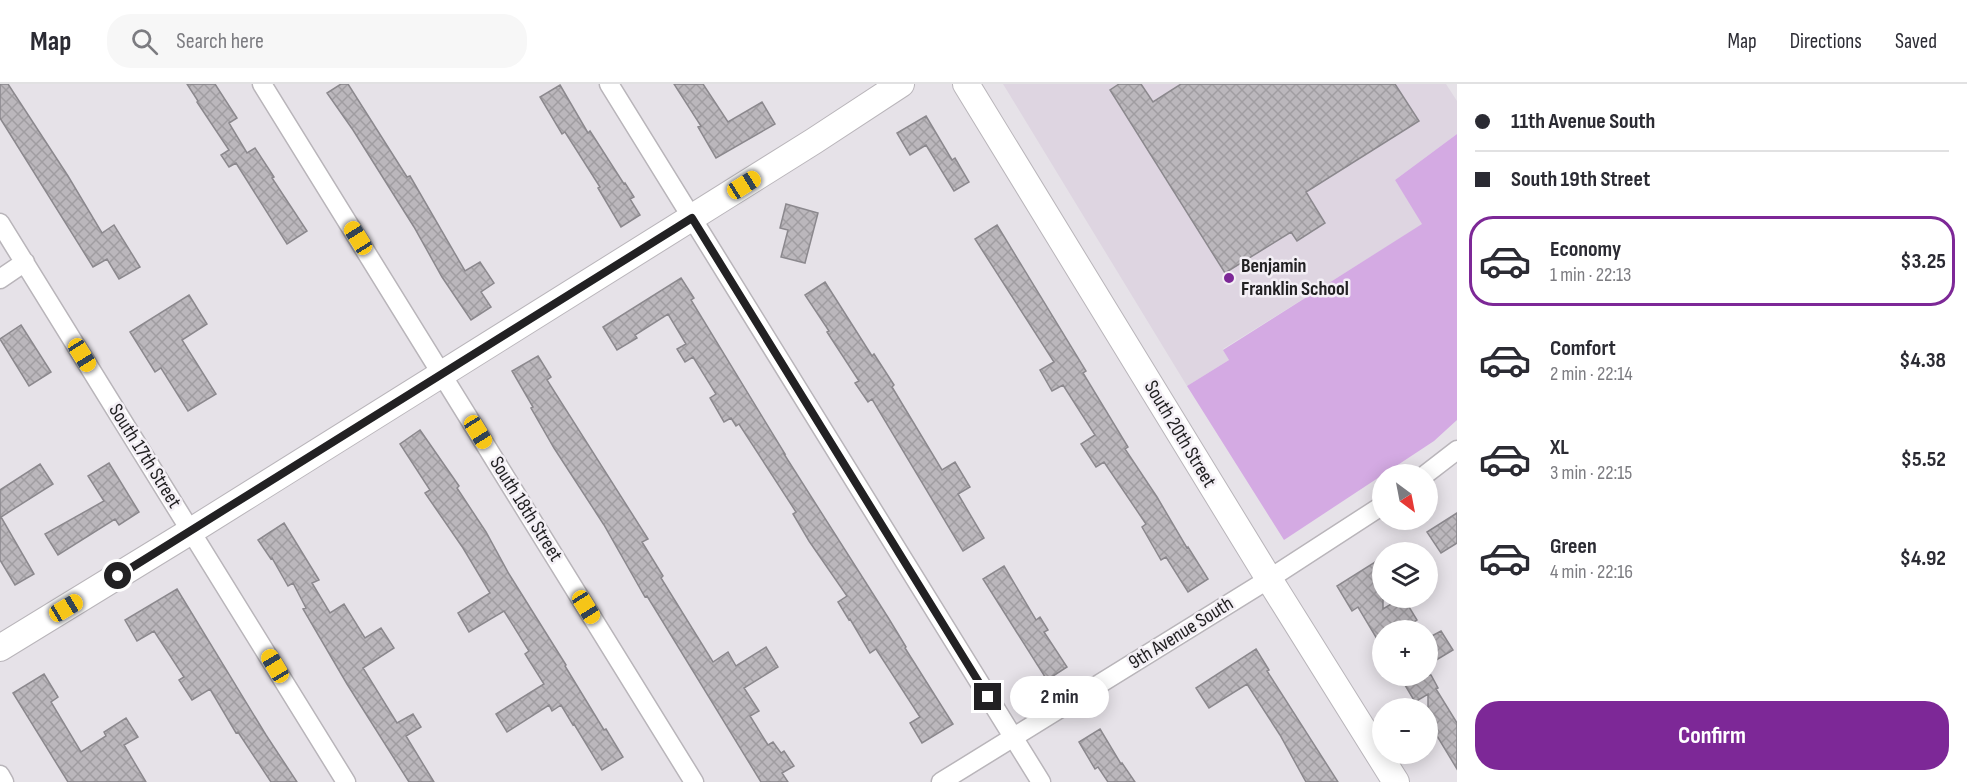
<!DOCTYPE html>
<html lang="en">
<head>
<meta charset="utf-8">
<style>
	body { margin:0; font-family:"Sofia Sans Condensed",sans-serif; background:#f7f7f7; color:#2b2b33; height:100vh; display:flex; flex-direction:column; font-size:22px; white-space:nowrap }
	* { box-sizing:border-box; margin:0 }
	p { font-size:20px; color:#7c7c81 }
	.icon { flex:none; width:33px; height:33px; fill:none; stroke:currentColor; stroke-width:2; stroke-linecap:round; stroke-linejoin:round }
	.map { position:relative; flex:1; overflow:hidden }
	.drawer { display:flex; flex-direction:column; background:#fff; width:510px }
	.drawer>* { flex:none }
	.guide { display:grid; align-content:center; height:132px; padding:0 18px; background:#fff }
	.needle { width:39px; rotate:148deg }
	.fabs { position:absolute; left:1372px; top:380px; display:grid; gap:12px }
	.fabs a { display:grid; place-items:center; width:66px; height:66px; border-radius:50%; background:#fff; box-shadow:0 3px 15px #0003; font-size:30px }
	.end { position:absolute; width:27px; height:27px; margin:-14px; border:8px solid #222123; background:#fff; box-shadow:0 0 0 3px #fff }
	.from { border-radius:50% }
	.bubble { position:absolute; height:42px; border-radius:21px; background:#fff; box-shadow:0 3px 15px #0003; font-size:20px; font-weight:700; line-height:42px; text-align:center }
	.car { position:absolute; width:18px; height:36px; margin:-18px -9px; border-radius:8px; box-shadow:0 0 4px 2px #0007; background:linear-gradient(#f5c518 24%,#345 0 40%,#f5c518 0 76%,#345 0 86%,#f5c518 0) }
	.guide b { display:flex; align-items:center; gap:21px; height:57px; font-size:22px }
	.guide b+b { border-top:2px solid #e1e1e2 }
	.guide i { width:15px; height:15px; background:#2b2b33 }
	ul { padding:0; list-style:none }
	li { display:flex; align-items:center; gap:18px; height:90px; margin:0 12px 9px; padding:0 6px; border:3px solid transparent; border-radius:24px }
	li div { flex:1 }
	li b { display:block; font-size:22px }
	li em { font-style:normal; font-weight:700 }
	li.on { border-color:#7d2897 }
	li>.icon { width:54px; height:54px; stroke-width:1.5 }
	.primary-button { display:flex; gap:12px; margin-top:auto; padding:12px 18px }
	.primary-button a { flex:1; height:69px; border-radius:24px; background:#7d2897; color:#fff; font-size:24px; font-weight:700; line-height:69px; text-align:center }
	header { display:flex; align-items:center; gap:36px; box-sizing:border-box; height:84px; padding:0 30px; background:#fff; border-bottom:2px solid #e1e1e2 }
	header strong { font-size:28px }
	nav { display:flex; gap:33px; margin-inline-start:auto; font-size:21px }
	.search { width:420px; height:54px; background:#f7f7f7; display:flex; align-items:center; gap:15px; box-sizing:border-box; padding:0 21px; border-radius:24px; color:#7c7c81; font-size:22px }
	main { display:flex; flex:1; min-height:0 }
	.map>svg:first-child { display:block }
	.built { fill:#ded5e1 }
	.park { fill:#d4aae3 }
	.building { fill:url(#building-cross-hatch); stroke:#8b888d; stroke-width:1.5 }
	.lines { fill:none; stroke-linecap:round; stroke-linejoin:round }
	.street-casing { stroke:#b9b5ba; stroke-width:21 }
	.secondary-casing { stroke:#b9b5ba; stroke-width:28 }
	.street { stroke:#fff; stroke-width:18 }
	.secondary { stroke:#fff; stroke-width:26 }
	.route { stroke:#222123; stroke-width:8 }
	.poi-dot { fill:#7d2897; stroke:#f3eff5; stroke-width:2 }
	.labels { text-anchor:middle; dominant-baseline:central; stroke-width:5; stroke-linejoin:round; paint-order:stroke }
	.poi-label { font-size:20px; font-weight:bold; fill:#222123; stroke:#f3eff5; text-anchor:start }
	.street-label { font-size:20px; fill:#222123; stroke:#f3eff5 }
</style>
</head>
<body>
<header>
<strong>Map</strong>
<div class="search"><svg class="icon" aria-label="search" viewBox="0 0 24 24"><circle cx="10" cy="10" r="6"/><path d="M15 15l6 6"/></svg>Search here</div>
<nav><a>Map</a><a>Directions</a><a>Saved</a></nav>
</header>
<main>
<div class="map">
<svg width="1457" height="698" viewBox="0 0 1457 698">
	<defs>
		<pattern id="building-cross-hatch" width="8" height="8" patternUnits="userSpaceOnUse" patternTransform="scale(1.5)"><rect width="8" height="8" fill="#bbb7bc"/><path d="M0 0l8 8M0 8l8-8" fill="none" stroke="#a09da1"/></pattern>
	</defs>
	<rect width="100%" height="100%" fill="#e6e2e8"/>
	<!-- built -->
	<path class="built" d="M1003,0H1446L1457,17V50L1395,96L1423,140L1223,265L1229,276L1187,302Z"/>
	<!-- park -->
	<path class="park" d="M1457,50V336L1434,357L1284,456L1187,302L1229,276L1223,266L1422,140L1395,96Z"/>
	<!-- building -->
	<path class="building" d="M0,0H8L68,92L102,149L114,141L140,183L119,195L107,175L93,183L0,34Z
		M187,0H215L237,34L229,39L247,69L255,64L274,93L272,94L307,147L287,160L236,79L229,83L221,71L229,66L197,18L198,17Z
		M341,0H348L407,93L410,92L465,187L480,178L494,199L481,208L491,223L471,236L442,193L414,143L353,46L327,9Z
		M674,0H703L728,38L762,18L775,40L716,74L698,43L701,42Z
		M1119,0H1141L1153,18L1181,0H1395L1419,37L1306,108L1325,139L1297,157L1291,148L1225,189L1110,6Z
		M560,1L588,49L590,47L624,100L625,99L634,113L630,115L640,131L621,143L598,104L600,103L565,48L562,50L540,13Z
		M926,32L952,76L955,74L969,98L954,107L926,61L910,71L897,49Z
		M786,120L818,129L805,179L781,173L788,146L780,144Z
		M997,141L1086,287L1083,289L1128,363L1125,365L1157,413L1187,464L1188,463L1208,495L1188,508L1166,473L1161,476L1142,443L1146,440L1104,378L1096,383L1081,360L1095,351L1063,301L1052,307L1040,286L1054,278L975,155Z
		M681,194L694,214L691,216L785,370H784L889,535L906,563L905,564L953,640L922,659L910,639L920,633L876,565L870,569L850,535L849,536L838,518L847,512L809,457L793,430L796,428L739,340L736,342L731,334L724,338L710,314L716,310L693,273L685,278L677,265L686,260L668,230L635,251L637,254L617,266L603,243Z
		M825,198L872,272L874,270L894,301L892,303L942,386L955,378L970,403L958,410L984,454L963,467L872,315L868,318L855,299L859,297L827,248L829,247L805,211Z
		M189,211L207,240L182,256L216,310L188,327L161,284L155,288L130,248Z
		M21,241L51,288L29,302L0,255Z
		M538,272L551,293L547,296L648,455L642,458L663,492L661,494L713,578L728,568L736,582L766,563L778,583L744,604L759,627L750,632L768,661L773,658L781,669L784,667L794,682L782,689L788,698H761L647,512L645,513L604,441L554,364L531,324L533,323L512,287Z
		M420,346L459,402L457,404L486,448L509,490L566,581L565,582L604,646L606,645L623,673L602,686L574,640L573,641L561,621L552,627L549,621L507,648L496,630L544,600L525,570L529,567L504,527L469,548L458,529L490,509L463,464L425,409L430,406L400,360Z
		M109,379L139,428L119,441L115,435L58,471L45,450L104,417L88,392Z
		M40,380L53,400L1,433L34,490L15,501L0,476V406Z
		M1457,429V459L1441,469L1427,448Z
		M284,439L319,496L312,499L330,529L344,520L365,554L381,544L394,564L363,584L397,639L413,630L421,643L406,652L434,698H409L347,600L303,525L306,524L293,499L288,502L272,474L271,475L258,456Z
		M1383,473V525L1403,513L1417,536L1401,546H1383V565L1358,523L1352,527L1337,502Z
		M1004,482L1036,536L1040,533L1048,546L1044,548L1067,583L1047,596L983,495Z
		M177,505L266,651L297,698H271L238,648L236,649L210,605L192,616L179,596L184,593L154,547L137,557L125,536Z
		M1441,547L1453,566L1428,581V554Z
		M1256,565L1269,586L1267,587L1338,698H1306L1280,651L1247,600L1209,624L1196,604Z
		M44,590L58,613L51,618L81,668L106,652L104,648L126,634L138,653L124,661L146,698H68L13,609Z
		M1399,591H1431L1438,604L1436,605L1457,639V685L1428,637V610L1415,618Z
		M1100,645L1121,680L1122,679L1135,698H1108L1098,683L1095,685L1079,658Z"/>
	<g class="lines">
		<!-- street casing -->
		<g class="street-casing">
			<path id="street" d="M262,0L694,698
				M609,0L1041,698
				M0,139L346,698
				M0,195L25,178
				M1426,390L1457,366
				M0,691L4,698
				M941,698L1269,495L1383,421"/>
		</g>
		<!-- secondary casing -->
		<g class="secondary-casing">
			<path id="secondary" d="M966,0L1269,495L1396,698
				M0,564L191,447L814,57L901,0"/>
		</g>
		<!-- street -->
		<use href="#street" class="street"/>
		<!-- secondary -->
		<use href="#secondary" class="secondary"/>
	</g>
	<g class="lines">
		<!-- route -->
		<path class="route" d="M118,492L692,134L988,613"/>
	</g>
	<!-- markers -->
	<circle class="poi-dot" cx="1229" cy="194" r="6"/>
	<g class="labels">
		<!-- poi labels -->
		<g class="poi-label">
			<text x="1241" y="182">Benjamin<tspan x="1241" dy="23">Franklin School</tspan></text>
		</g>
		<!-- street labels -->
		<g class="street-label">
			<text transform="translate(1180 350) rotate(59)">South 20th Street</text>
			<text transform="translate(145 372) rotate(58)">South 17th Street</text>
			<text transform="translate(526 425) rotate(58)">South 18th Street</text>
			<text transform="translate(1181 549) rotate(-32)">9th Avenue South</text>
		</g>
	</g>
</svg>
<div class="fabs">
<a><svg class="needle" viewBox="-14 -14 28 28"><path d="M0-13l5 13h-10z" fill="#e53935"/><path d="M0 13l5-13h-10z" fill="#7c7c81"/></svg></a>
<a><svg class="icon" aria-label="layers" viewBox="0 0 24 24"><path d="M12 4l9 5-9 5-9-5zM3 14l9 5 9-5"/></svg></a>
<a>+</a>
<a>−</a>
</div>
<i class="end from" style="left:118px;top:492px"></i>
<i class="end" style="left:988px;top:613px"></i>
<div class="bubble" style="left:1010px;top:592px;width:99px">2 min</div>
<i class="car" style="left:744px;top:101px;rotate:58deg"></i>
<i class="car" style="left:358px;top:154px;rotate:328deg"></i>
<i class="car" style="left:82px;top:271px;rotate:148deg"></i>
<i class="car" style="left:478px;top:348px;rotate:148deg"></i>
<i class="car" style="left:586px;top:523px;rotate:148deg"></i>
<i class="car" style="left:66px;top:524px;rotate:59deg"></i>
<i class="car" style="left:275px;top:582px;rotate:329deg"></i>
</div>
<section class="drawer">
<div class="guide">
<b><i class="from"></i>11th Avenue South</b>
<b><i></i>South 19th Street</b>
</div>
<ul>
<li class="on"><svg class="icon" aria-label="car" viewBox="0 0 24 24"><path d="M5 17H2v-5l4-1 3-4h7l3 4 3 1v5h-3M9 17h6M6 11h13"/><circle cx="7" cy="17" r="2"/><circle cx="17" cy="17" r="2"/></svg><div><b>Economy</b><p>1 min · 22:13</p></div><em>$3.25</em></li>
<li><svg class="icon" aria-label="car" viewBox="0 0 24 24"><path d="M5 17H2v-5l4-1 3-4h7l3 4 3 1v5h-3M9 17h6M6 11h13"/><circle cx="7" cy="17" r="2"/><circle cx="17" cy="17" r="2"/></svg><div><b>Comfort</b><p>2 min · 22:14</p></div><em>$4.38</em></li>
<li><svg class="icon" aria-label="car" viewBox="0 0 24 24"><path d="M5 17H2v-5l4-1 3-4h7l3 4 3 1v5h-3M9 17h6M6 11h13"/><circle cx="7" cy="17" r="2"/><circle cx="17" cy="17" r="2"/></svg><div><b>XL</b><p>3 min · 22:15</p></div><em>$5.52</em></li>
<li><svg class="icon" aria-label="car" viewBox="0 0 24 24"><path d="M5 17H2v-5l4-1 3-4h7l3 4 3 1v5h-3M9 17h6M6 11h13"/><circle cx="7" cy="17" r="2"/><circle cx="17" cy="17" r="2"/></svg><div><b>Green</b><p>4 min · 22:16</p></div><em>$4.92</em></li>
</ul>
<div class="primary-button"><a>Confirm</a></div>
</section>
</main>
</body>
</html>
